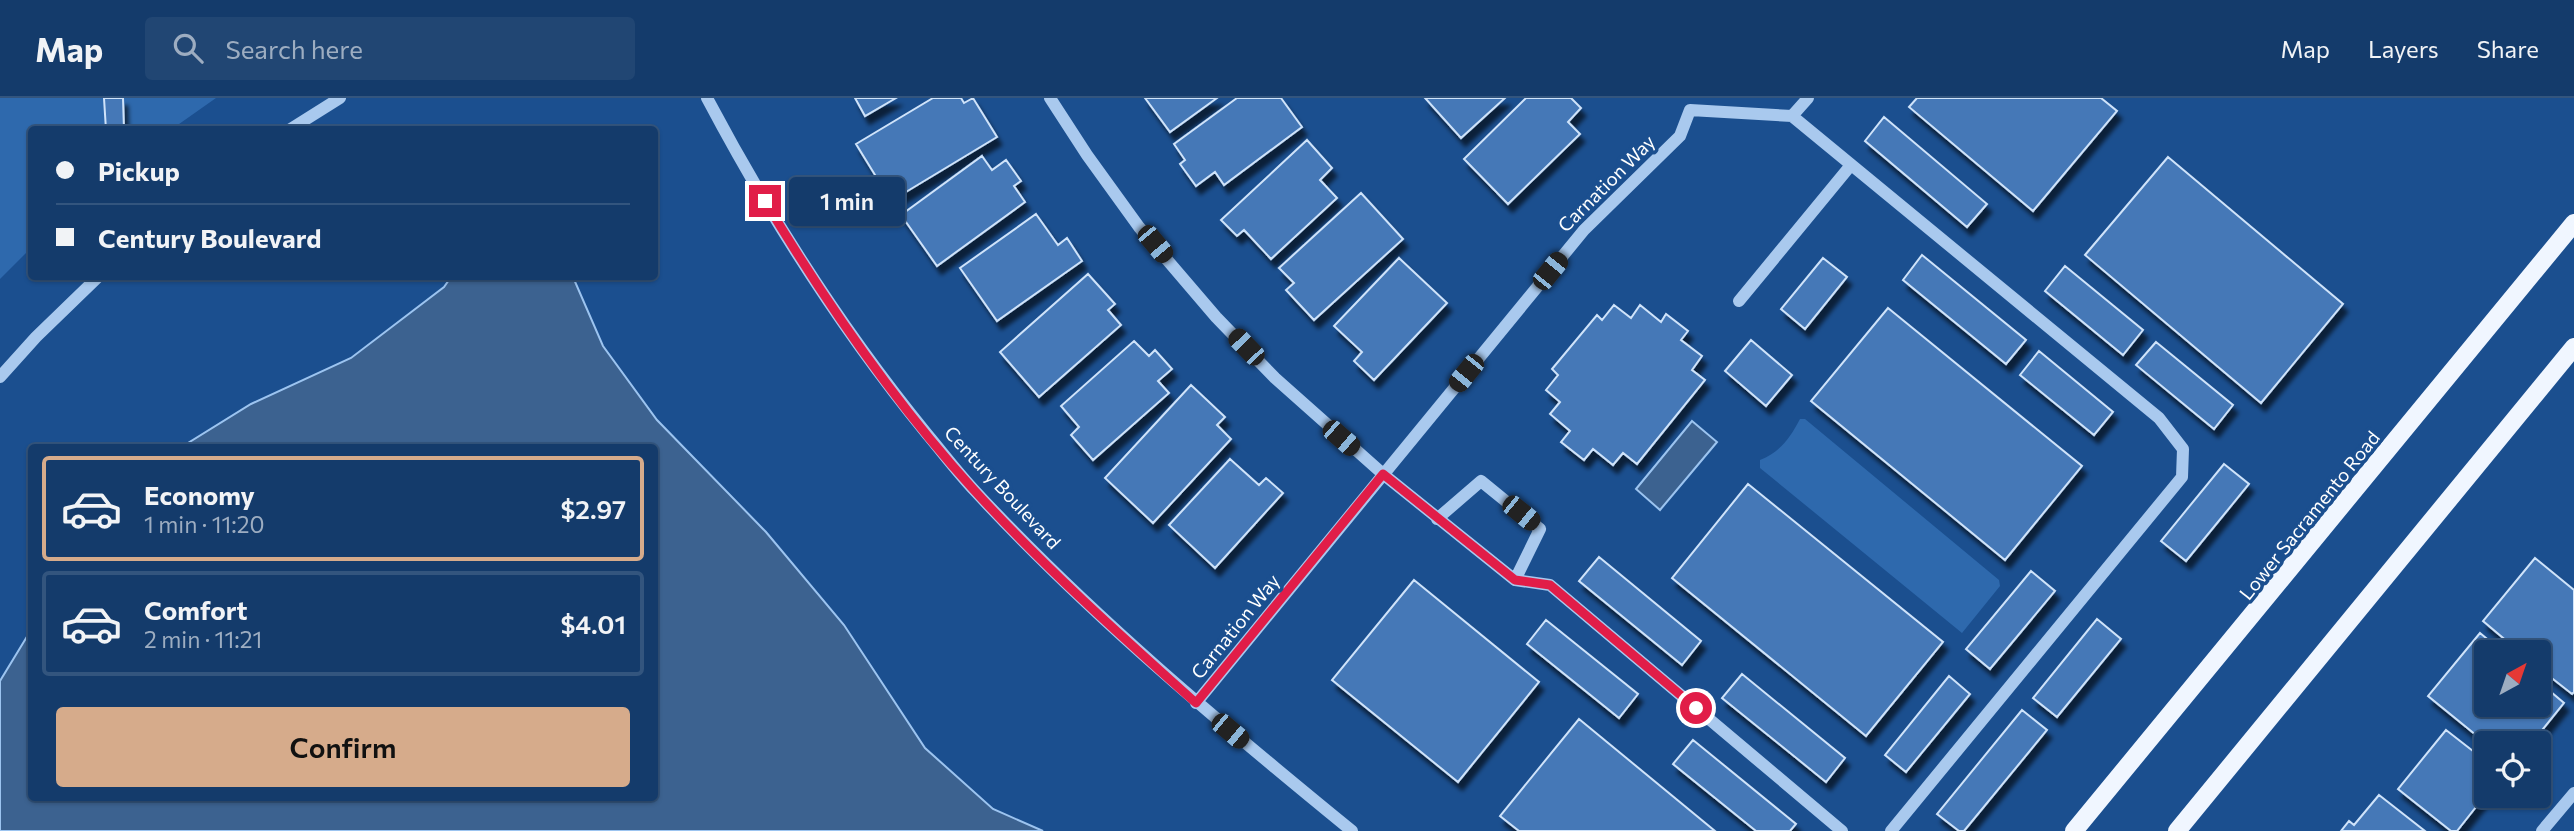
<!DOCTYPE html>
<html lang="en">
<head>
<meta charset="utf-8">
<style>
	body { margin:0; font-family:Commissioner,sans-serif; background:#214673; color:#f1f3f6; height:100vh; display:flex; flex-direction:column; font-size:26px; white-space:nowrap }
	* { box-sizing:border-box; margin:0 }
	p { font-size:23px; color:#9dadc1 }
	.icon { flex:none; width:38px; height:38px; fill:none; stroke:currentColor; stroke-width:2; stroke-linecap:round; stroke-linejoin:round }
	.map { position:relative; flex:1; overflow:hidden }
	.drawer { position:absolute; left:28px; top:346px; width:630px; height:357px; display:flex; flex-direction:column; background:#143b6b; border-radius:7px; box-shadow:0 2px 5px #0004,0 0 0 2px #33557e }
	.drawer>* { flex:none }
	.banner { position:absolute; left:28px; top:28px; width:630px; height:154px; border-radius:7px; box-shadow:0 2px 5px #0004,0 0 0 2px #33557e; display:grid; align-content:center; height:154px; padding:0 28px; background:#143b6b }
	.needle { width:46px; rotate:40deg }
	.controls { position:absolute; left:2474px; top:542px; display:grid; gap:14px }
	.controls a { display:grid; place-items:center; width:77px; height:77px; border-radius:7px; background:#143b6b; box-shadow:0 2px 5px #0004,0 0 0 2px #33557e; font-size:35px }
	.end { position:absolute; width:32px; height:32px; margin:-16px; border:9px solid #e11d48; background:#fff; box-shadow:0 0 0 4px #fff }
	.from { border-radius:50% }
	.bubble { position:absolute; height:49px; border-radius:7px; background:#143b6b; box-shadow:0 2px 5px #0004,0 0 0 2px #33557e; font-size:23px; font-weight:600; line-height:49px; text-align:center }
	.car { position:absolute; width:21px; height:42px; margin:-21px -10px; border-radius:9px; box-shadow:0 0 5px 2px #0007; background:linear-gradient(#222 24%,#8ab4d8 0 40%,#222 0 76%,#8ab4d8 0 86%,#222 0) }
	.banner b { display:flex; align-items:center; gap:24px; height:66px; font-size:26px }
	.banner b+b { border-top:2px solid #33557e }
	.banner i { width:18px; height:18px; background:#f1f3f6 }
	ul { padding:12px 0 0; list-style:none }
	li { display:flex; align-items:center; gap:21px; height:105px; margin:0 14px 10px; padding:0 14px; border:4px solid #33557e; border-radius:7px }
	li div { flex:1 }
	li b { display:block; font-size:26px }
	li em { font-style:normal; font-weight:600 }
	li.on { border-color:#d6ab8b }
	li>.icon { width:63px; height:63px; stroke-width:1.5 }
	.button { display:flex; gap:14px; margin-top:auto; padding:14px 28px }
	.button a { flex:1; height:80px; border-radius:7px; background:#d6ab8b; color:#111; font-size:28px; font-weight:600; line-height:80px; text-align:center }
	header { display:flex; align-items:center; gap:42px; box-sizing:border-box; height:98px; padding:0 35px; background:#143b6b; border-bottom:2px solid #33557e }
	header strong { font-size:33px }
	nav { display:flex; gap:38px; margin-inline-start:auto; font-size:24px }
	.search { width:490px; height:63px; background:#214673; display:flex; align-items:center; gap:18px; box-sizing:border-box; padding:0 24px; border-radius:7px; color:#9dadc1; font-size:26px }
	.map>svg:first-child { display:block }
	.green { fill:#2e69ad }
	.water { fill:#3c6290; stroke:#9cc4f0; stroke-width:2 }
	.building { fill:#4478b7; stroke:#cfe3fa; stroke-width:2; filter:url(#shadow) }
	.lines { fill:none; stroke-linecap:round; stroke-linejoin:round }
	.minor { stroke:#a9c9ee; stroke-width:12 }
	.major { stroke:#f0f6ff; stroke-width:18 }
	.route { stroke:#e11d48; stroke-width:9 }
	.labels { text-anchor:middle; dominant-baseline:central; stroke-width:7; stroke-linejoin:round; paint-order:stroke }
	.street-label { font-size:19px; fill:#fff; stroke:#1b4f8f }
</style>
</head>
<body>
<header>
<strong>Map</strong>
<div class="search"><svg class="icon" aria-label="search" viewBox="0 0 24 24"><circle cx="10" cy="10" r="6"/><path d="M15 15l6 6"/></svg>Search here</div>
<nav><a>Map</a><a>Layers</a><a>Share</a></nav>
</header>
<div class="map">
<svg width="2574" height="733" viewBox="0 0 2574 733">
	<defs>
		<filter id="shadow"><feDropShadow dx="4.5" dy="8" stdDeviation="2" flood-color="#0009"/></filter>
	</defs>
	<rect width="100%" height="100%" fill="#1b4f8f"/>
	<!-- green -->
	<path class="green" d="M0,0H216L172,31L32,32L31,150L0,181Z
		M1800,321H1805L1999,482L2000,488L1962,535L1760,370V362C1780,354 1790,340 1800,321Z"/>
	<!-- water -->
	<path class="water" d="M451,179H573L603,248L657,322L766,434L844,527L925,650L993,711L1043,733H0V583L31,532L32,700H654V350H180L251,306L351,260L444,189Z
		M1692,323L1717,344L1660,412L1636,391Z"/>
	<!-- building -->
	<path class="building" d="M104,0H123L124,32H106Z
		M855,0H896L865,18Z
		M933,0H961L964,5L973,0L997,39L891,103L856,46Z
		M1145,0H1217L1170,34Z
		M1237,0H1281L1302,29L1224,87L1215,74L1196,88L1180,66L1185,62L1174,46Z
		M1425,0H1505L1461,40Z
		M1526,0H1571L1581,10L1568,24L1580,36L1508,106L1464,61Z
		M1917,0H2101L2117,13L2033,113L1909,9Z
		M1884,19L1987,106L1967,129L1865,43Z
		M1307,42L1332,70L1320,82L1337,100L1271,161L1244,132L1237,138L1221,122Z
		M982,58L992,72L1006,62L1021,83L1014,88L1025,104L937,168L901,117Z
		M2168,59L2343,206L2261,305L2085,157Z
		M1361,95L1403,141L1314,222L1286,192L1294,185L1279,170Z
		M1036,116L1058,147L1067,140L1082,163L997,223L960,170Z
		M1922,157L2026,242L2006,266L1903,182Z
		M1399,160L1447,205L1374,282L1354,263L1362,254L1334,228Z
		M1823,160L1847,179L1805,231L1781,211Z
		M2065,168L2143,232L2123,257L2045,193Z
		M1088,176L1115,206L1108,212L1121,227L1039,299L1000,254Z
		M1614,207L1631,220L1640,207L1661,224L1666,216L1688,233L1681,242L1702,258L1692,272L1705,282L1637,366L1623,355L1613,367L1593,351L1584,362L1561,344L1570,333L1550,316L1560,304L1546,292L1558,277L1552,271L1597,217L1602,222Z
		M1888,210L2082,368L2005,462L1811,303Z
		M1751,242L1792,277L1766,308L1725,273Z
		M1134,243L1149,258L1155,252L1172,271L1158,283L1169,295L1093,362L1071,337L1079,329L1061,308Z
		M2156,244L2233,307L2214,331L2136,267Z
		M2039,253L2113,314L2094,337L2020,277Z
		M1191,287L1225,319L1217,327L1231,341L1153,425L1105,380Z
		M1230,361L1259,387L1266,380L1283,395L1215,470L1169,427Z
		M2224,366L2249,386L2186,463L2161,443Z
		M1748,386L1943,544L1866,638L1672,480Z
		M1599,459L1701,543L1682,567L1579,483Z
		M2535,460L2574,492V594L2572,596L2539,570V555H2521L2483,523Z
		M2031,473L2055,493L1990,571L1966,551Z
		M1414,482L1539,584L1458,684L1332,582Z
		M2097,521L2121,541L2057,619L2033,600Z
		M1546,522L1638,596L1619,620L1527,546Z
		M2480,535L2504,555H2487V607H2539V584L2564,605L2531,646H2487L2428,598Z
		M1742,576L1845,660L1826,684L1722,600Z
		M1949,578L1970,596L1906,674L1885,657Z
		M2022,612L2047,632L1964,733H1959L1937,716Z
		M1579,621L1715,733H1519L1500,718Z
		M2446,632L2487,664V695L2457,733H2451L2398,691Z
		M1693,642L1796,726L1790,733H1756L1673,666Z
		M2379,697L2425,733H2341L2349,723L2354,727Z"/>
	<g class="lines">
		<!-- minor -->
		<path class="minor" d="M707,0C770,119 842,232 927,336C943,355 958,375 975,393C1091,518 1221,626 1352,733
			M1050,0L1087,57L1139,129L1216,219L1275,280L1383,376L1515,482L1550,487L1842,733
			M1690,12L1792,18L2159,320L2183,351L2182,379L1891,733
			M1792,18L1808,0
			M289,32L340,0
			M1739,203L1851,67
			M0,279L36,239L99,178
			M1437,421L1481,383L1540,431L1515,482
			M1196,605L1584,132L1680,38L1690,12
			M2542,733L2574,695"/>
		<!-- major -->
		<path class="major" d="M2074,733L2574,125
			M2177,733L2574,249"/>
	</g>
	<g class="lines">
		<!-- route -->
		<path class="route" d="M765,103C826,205 894,304 974,392C1043,468 1120,537 1196,605L1383,376L1515,482L1550,487L1696,610"/>
	</g>
	<g class="labels">
		<!-- street labels -->
		<g class="street-label">
			<text transform="translate(1606 85) rotate(-45)">Carnation Way</text>
			<text transform="translate(1003 389) rotate(47)">Century Boulevard</text>
			<text transform="translate(2309 417) rotate(-51)">Lower Sacramento Road</text>
			<text transform="translate(1235 528) rotate(-51)">Carnation Way</text>
		</g>
	</g>
</svg>
<div class="controls">
<a><svg class="needle" viewBox="-14 -14 28 28"><path d="M0-13l5 13h-10z" fill="#e53935"/><path d="M0 13l5-13h-10z" fill="#9dadc1"/></svg></a>
<a><svg class="icon" aria-label="locate" viewBox="0 0 24 24"><circle cx="12" cy="12" r="6"/><path d="M12 2v4M12 18v4M2 12h4M18 12h4"/></svg></a>
</div>
<i class="end from" style="left:1696px;top:610px"></i>
<i class="end" style="left:765px;top:103px"></i>
<div class="bubble" style="left:789px;top:79px;width:116px">1 min</div>
<i class="car" style="left:1155px;top:146px;rotate:140deg"></i>
<i class="car" style="left:1550px;top:173px;rotate:39deg"></i>
<i class="car" style="left:1246px;top:249px;rotate:316deg"></i>
<i class="car" style="left:1466px;top:275px;rotate:219deg"></i>
<i class="car" style="left:1341px;top:340px;rotate:131deg"></i>
<i class="car" style="left:1521px;top:415px;rotate:129deg"></i>
<i class="car" style="left:1230px;top:633px;rotate:130deg"></i>
<div class="banner">
<b><i class="from"></i>Pickup</b>
<b><i></i>Century Boulevard</b>
</div>
<section class="drawer">
<ul>
<li class="on"><svg class="icon" aria-label="car" viewBox="0 0 24 24"><path d="M5 17H2v-5l4-1 3-4h7l3 4 3 1v5h-3M9 17h6M6 11h13"/><circle cx="7" cy="17" r="2"/><circle cx="17" cy="17" r="2"/></svg><div><b>Economy</b><p>1 min · 11:20</p></div><em>$2.97</em></li>
<li><svg class="icon" aria-label="car" viewBox="0 0 24 24"><path d="M5 17H2v-5l4-1 3-4h7l3 4 3 1v5h-3M9 17h6M6 11h13"/><circle cx="7" cy="17" r="2"/><circle cx="17" cy="17" r="2"/></svg><div><b>Comfort</b><p>2 min · 11:21</p></div><em>$4.01</em></li>
</ul>
<div class="button"><a>Confirm</a></div>
</section>
</div>
</body>
</html>
